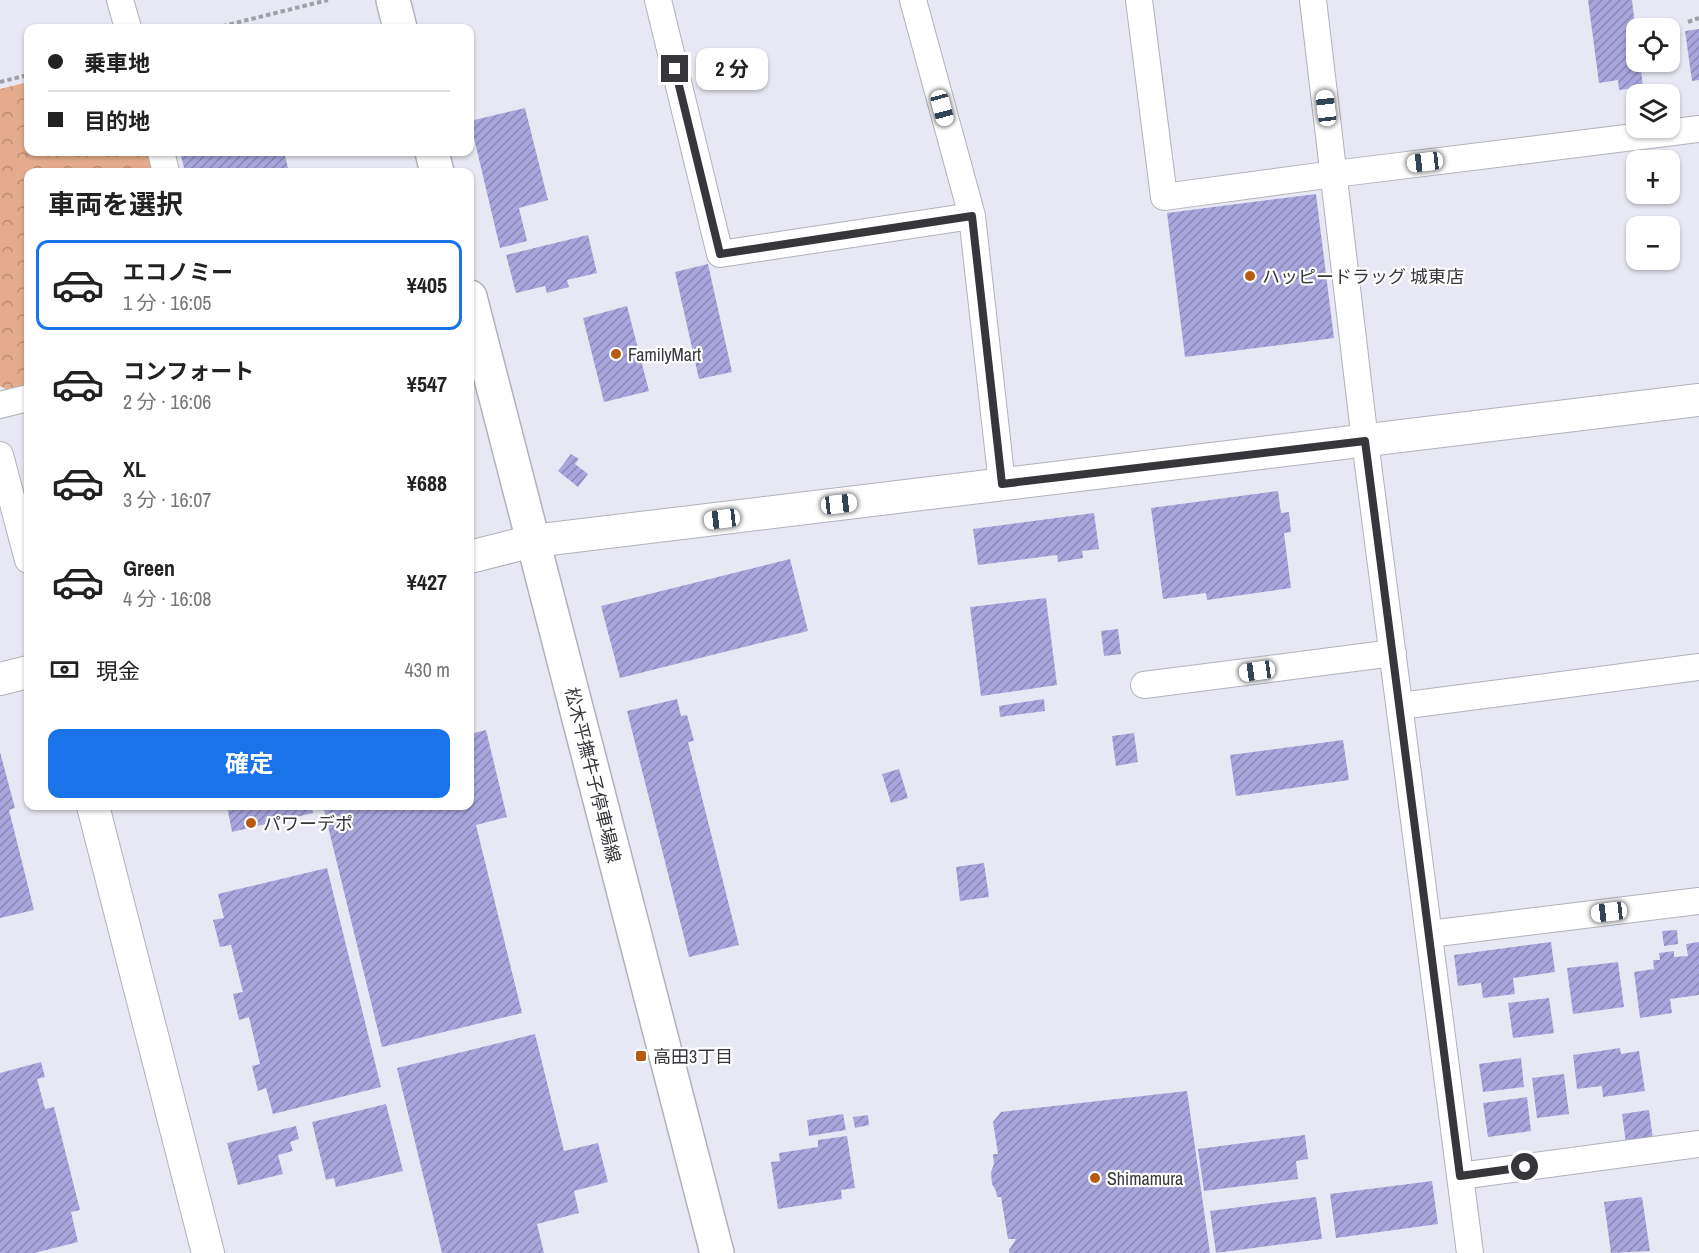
<!DOCTYPE html>
<html lang="ja">
<head>
<meta charset="utf-8">
<style>
	body { margin:0; font-family:"Archivo Narrow","Noto Sans JP",sans-serif; background:#f2f2f2; color:#222; height:100vh; display:flex; flex-direction:column; font-size:22px; white-space:nowrap }
	* { box-sizing:border-box; margin:0 }
	p { font-size:20px; color:#767676 }
	.icon { flex:none; width:33px; height:33px; fill:none; stroke:currentColor; stroke-width:2; stroke-linecap:round; stroke-linejoin:round }
	.map { position:relative; flex:1; overflow:hidden }
	.drawer { position:absolute; left:24px; top:168px; width:450px; height:642px; display:flex; flex-direction:column; background:#fff; border-radius:12px; box-shadow:0 2px 4px #0004 }
	.drawer>* { flex:none }
	.guide { position:absolute; left:24px; top:24px; width:450px; height:132px; border-radius:12px; box-shadow:0 2px 4px #0004; display:grid; align-content:center; height:132px; padding:0 24px; background:#fff }
	.controls { position:absolute; left:1626px; top:18px; display:grid; gap:12px }
	.controls a { display:grid; place-items:center; width:54px; height:54px; border-radius:12px; background:#fff; box-shadow:0 2px 4px #0004; font-size:30px }
	.end { position:absolute; width:27px; height:27px; margin:-14px; border:8px solid #36363b; background:#fff; box-shadow:0 0 0 3px #fff }
	.from { border-radius:50% }
	.bubble { position:absolute; height:42px; border-radius:12px; background:#fff; box-shadow:0 2px 4px #0004; font-size:20px; font-weight:700; line-height:42px; text-align:center }
	.car { position:absolute; width:18px; height:36px; margin:-18px -9px; border-radius:8px; box-shadow:0 0 4px 2px #0007; background:linear-gradient(#fff 24%,#345 0 40%,#fff 0 76%,#345 0 86%,#fff 0) }
	.guide b { display:flex; align-items:center; gap:21px; height:57px; font-size:22px }
	.guide b+b { border-top:2px solid #e0e0e0 }
	.guide i { width:15px; height:15px; background:#222 }
	ul { padding:0; list-style:none }
	li { display:flex; align-items:center; gap:18px; height:90px; margin:0 12px 9px; padding:0 12px; border:3px solid transparent; border-radius:12px }
	li div { flex:1 }
	li b { display:block; font-size:22px }
	li em { font-style:normal; font-weight:700 }
	li.selected { border-color:#1a73e8 }
	li>.icon { width:54px; height:54px; stroke-width:1.5 }
	h2 { padding:0 24px; font-size:27px; line-height:72px }
	.pay { display:flex; align-items:center; gap:15px; height:66px; padding:0 24px; font-size:22px }
	.pay p { margin-inline-start:auto }
	.primary-button { display:flex; gap:12px; margin-top:auto; padding:12px 24px }
	.primary-button a { flex:1; height:69px; border-radius:12px; background:#1a73e8; color:#fff; font-size:24px; font-weight:700; line-height:69px; text-align:center }
	.map>svg:first-child { display:block }
	.forest { fill:url(#forest-crowns) }
	.building { fill:url(#building-hatch) }
	.lines { fill:none; stroke-linecap:round; stroke-linejoin:round }
	.minor-casing { stroke:#b1b1bc; stroke-width:28 }
	.tertiary-casing { stroke:#b1b1bc; stroke-width:34 }
	.secondary-casing { stroke:#b1b1bc; stroke-width:36 }
	.path { stroke:#9f9fa8; stroke-width:4; stroke-dasharray:4.5 3; stroke-linecap:butt }
	.minor { stroke:#fff; stroke-width:26 }
	.tertiary { stroke:#fff; stroke-width:32 }
	.secondary { stroke:#fff; stroke-width:33 }
	.route { stroke:#36363b; stroke-width:8 }
	.poi-dot { fill:#b95a11; stroke:#fff; stroke-width:2 }
	.labels { text-anchor:middle; dominant-baseline:central; stroke-width:4.5; stroke-linejoin:round; paint-order:stroke }
	.poi-label { font-size:18px; fill:#36363b; stroke:#fff; text-anchor:start }
	.street-label { font-size:18px; fill:#36363b; stroke:#fff }
</style>
</head>
<body>
<div class="map">
<svg width="1699" height="1253" viewBox="0 0 1699 1253">
	<defs>
		<pattern id="forest-crowns" width="20" height="18" patternUnits="userSpaceOnUse" patternTransform="scale(1.5)"><rect width="20" height="18" fill="#e4ac8d"/><path d="M2 6a3 3 0 1 1 6 0M12 15a3 3 0 1 1 6 0" fill="none" stroke="#ba8d74"/></pattern>
		<pattern id="building-hatch" width="6" height="6" patternUnits="userSpaceOnUse" patternTransform="scale(1.5)"><rect width="6" height="6" fill="#a9a6dd"/><path d="M-1 1l2-2M0 6l6-6M5 7l2-2" fill="none" stroke="#8a88b4"/></pattern>
	</defs>
	<rect width="100%" height="100%" fill="#e8e8f4"/>
	<!-- forest -->
	<path class="forest" d="M28,82V152H149L155,172H28V387L11,392L0,386V89Z"/>
	<!-- building -->
	<path class="building" d="M1588,0H1632L1636,34V62H1640L1643,87L1619,90L1618,80L1599,83Z
		M1699,29V80L1692,81L1685,31Z
		M525,108L548,200L519,208L527,241L500,248L470,121Z
		M180,152H284L289,172H185Z
		M1316,194L1334,338L1185,357L1167,213Z
		M588,235L597,273L567,280L569,287L547,293L545,286L516,293L506,255Z
		M708,264L732,372L699,379L675,272Z
		M627,306L649,391L604,402L583,318Z
		M571,454L579,459L575,464L588,474L578,487L558,471Z
		M1278,491L1281,513L1289,512L1291,532L1284,533L1291,588L1207,600L1206,593L1163,599L1151,508Z
		M1094,513L1099,549L1082,551L1083,558L1058,562L1057,555L978,565L973,529Z
		M790,559L808,631L620,678L601,606Z
		M1046,598L1057,685L981,696L970,607Z
		M1118,629L1121,654L1104,656L1101,631Z
		M677,699L681,716L687,715L694,741L688,742L739,945L689,957L627,711Z
		M1044,699L1045,711L1000,717L999,706Z
		M486,730L507,817L476,825L522,1013L382,1047L323,806H470V734Z
		M1134,733L1138,762L1116,766L1112,736Z
		M1343,740L1349,780L1236,796L1230,755Z
		M0,752L15,808L9,810L34,910L0,918Z
		M899,769L908,798L891,803L882,774Z
		M227,806H311L313,813L232,832Z
		M984,863L989,897L960,901L956,867Z
		M327,868L381,1087L273,1114L266,1088L258,1091L252,1066L260,1064L249,1017L239,1020L233,994L243,992L231,945L220,947L213,920L224,918L218,894Z
		M1677,930L1678,944L1664,946L1662,931Z
		M1551,942L1555,972L1513,978L1515,994L1483,998L1481,983L1458,986L1454,955Z
		M1699,942V995L1670,999L1672,1013L1640,1018L1634,972L1654,969L1653,960H1660L1659,953L1674,951V957L1688,956L1686,944Z
		M1618,962L1624,1007L1573,1014L1567,968Z
		M1549,998L1554,1033L1513,1038L1508,1003Z
		M535,1034L564,1151L598,1143L608,1182L574,1191L579,1213L537,1224L544,1253H442L397,1068Z
		M1620,1048L1621,1054L1639,1051L1645,1091L1603,1097L1602,1086L1577,1089L1573,1055Z
		M1521,1058L1524,1087L1483,1092L1479,1064Z
		M41,1062L45,1077L37,1079L45,1109L54,1107L80,1210L71,1212L78,1242L34,1253H0V1073Z
		M1564,1074L1569,1114L1537,1118L1532,1078Z
		M1187,1091L1210,1253H1009V1250L1016,1239H1008L1001,1197H997L996,1191L992,1184L991,1172L994,1164L993,1154H998L993,1122L1001,1112Z
		M1527,1097L1531,1131L1488,1137L1483,1103Z
		M386,1104L403,1171L336,1187L334,1178L326,1180L312,1122Z
		M1649,1110L1653,1139L1626,1143L1622,1114Z
		M843,1114L846,1130L809,1136L807,1120Z
		M868,1115L869,1125L855,1128L853,1117Z
		M296,1126L299,1139L290,1142L293,1151L278,1155L283,1174L238,1185L227,1143Z
		M1305,1135L1308,1159L1296,1161L1298,1179L1204,1191L1198,1149Z
		M847,1136L855,1188L841,1190L842,1199L778,1209L771,1162L780,1161L779,1153L818,1147V1140Z
		M1432,1181L1438,1224L1336,1238L1330,1194Z
		M1316,1197L1322,1239L1216,1253L1210,1211Z
		M1642,1197L1650,1251L1611,1253L1604,1202Z"/>
	<g class="lines">
		<!-- minor casing -->
		<g class="minor-casing">
			<path id="minor" d="M120,0L128,28
				M658,0L720,254L972,216
				M913,0L972,216L1002,484
				M1139,0L1164,197L1334,174L1699,129
				M1313,0L1365,441L1470,1253
				M161,152L166,172
				M0,405L28,398
				M0,455L28,560
				M1144,685L1393,653
				M1400,706L1699,667
				M1429,934L1699,901
				M1460,1176L1699,1144"/>
		</g>
		<!-- tertiary casing -->
		<g class="tertiary-casing">
			<path id="tertiary" d="M470,557L533,541L1699,400
				M0,679L28,672
				M93,806L208,1253"/>
		</g>
		<!-- secondary casing -->
		<g class="secondary-casing">
			<path id="secondary" d="M393,0L400,28
				M432,152L437,172
				M470,297L717,1253"/>
		</g>
		<!-- path -->
		<path class="path" d="M1688,22L1699,18
			M215,28L328,0
			M0,82L28,75"/>
		<!-- minor -->
		<use href="#minor" class="minor"/>
		<!-- tertiary -->
		<use href="#tertiary" class="tertiary"/>
		<!-- secondary -->
		<use href="#secondary" class="secondary"/>
	</g>
	<g class="lines">
		<!-- route -->
		<path class="route" d="M675,69L720,254L972,216L1002,484L1365,441L1460,1176L1525,1167"/>
	</g>
	<!-- markers -->
	<g class="poi-dot">
		<circle cx="1250" cy="276" r="6"/>
		<circle cx="616" cy="354" r="6"/>
		<circle cx="251" cy="823" r="6"/>
		<rect x="635" y="1050" width="12" height="12" rx="3"/>
		<circle cx="1095" cy="1178" r="6"/>
	</g>
	<g class="labels">
		<!-- poi labels -->
		<g class="poi-label">
			<text x="1262" y="276">ハッピードラッグ 城東店</text>
			<text x="628" y="354">FamilyMart</text>
			<text x="263" y="823">パワーデポ</text>
			<text x="653" y="1056">高田3丁目</text>
			<text x="1107" y="1178">Shimamura</text>
		</g>
		<!-- street labels -->
		<g class="street-label">
			<text transform="translate(593 775) rotate(76)">松木平撫牛子停車場線</text>
		</g>
	</g>
</svg>
<div class="controls">
<a><svg class="icon" aria-label="locate" viewBox="0 0 24 24"><circle cx="12" cy="12" r="6"/><path d="M12 2v4M12 18v4M2 12h4M18 12h4"/></svg></a>
<a><svg class="icon" aria-label="layers" viewBox="0 0 24 24"><path d="M12 4l9 5-9 5-9-5zM3 14l9 5 9-5"/></svg></a>
<a>+</a>
<a>−</a>
</div>
<i class="end from" style="left:1525px;top:1167px"></i>
<i class="end" style="left:675px;top:69px"></i>
<div class="bubble" style="left:696px;top:48px;width:72px">2 分</div>
<i class="car" style="left:942px;top:108px;rotate:165deg"></i>
<i class="car" style="left:1326px;top:108px;rotate:353deg"></i>
<i class="car" style="left:1425px;top:162px;rotate:263deg"></i>
<i class="car" style="left:839px;top:504px;rotate:83deg"></i>
<i class="car" style="left:722px;top:519px;rotate:263deg"></i>
<i class="car" style="left:1257px;top:671px;rotate:262deg"></i>
<i class="car" style="left:1609px;top:912px;rotate:263deg"></i>
<div class="guide">
<b><i class="from"></i>乗車地</b>
<b><i></i>目的地</b>
</div>
<section class="drawer">
<h2>車両を選択</h2>
<ul>
<li class="selected"><svg class="icon" aria-label="car" viewBox="0 0 24 24"><path d="M5 17H2v-5l4-1 3-4h7l3 4 3 1v5h-3M9 17h6M6 11h13"/><circle cx="7" cy="17" r="2"/><circle cx="17" cy="17" r="2"/></svg><div><b>エコノミー</b><p>1 分 · 16:05</p></div><em>¥405</em></li>
<li><svg class="icon" aria-label="car" viewBox="0 0 24 24"><path d="M5 17H2v-5l4-1 3-4h7l3 4 3 1v5h-3M9 17h6M6 11h13"/><circle cx="7" cy="17" r="2"/><circle cx="17" cy="17" r="2"/></svg><div><b>コンフォート</b><p>2 分 · 16:06</p></div><em>¥547</em></li>
<li><svg class="icon" aria-label="car" viewBox="0 0 24 24"><path d="M5 17H2v-5l4-1 3-4h7l3 4 3 1v5h-3M9 17h6M6 11h13"/><circle cx="7" cy="17" r="2"/><circle cx="17" cy="17" r="2"/></svg><div><b>XL</b><p>3 分 · 16:07</p></div><em>¥688</em></li>
<li><svg class="icon" aria-label="car" viewBox="0 0 24 24"><path d="M5 17H2v-5l4-1 3-4h7l3 4 3 1v5h-3M9 17h6M6 11h13"/><circle cx="7" cy="17" r="2"/><circle cx="17" cy="17" r="2"/></svg><div><b>Green</b><p>4 分 · 16:08</p></div><em>¥427</em></li>
</ul>
<div class="pay"><svg class="icon" aria-label="cash" viewBox="0 0 24 24"><path d="M3 7h18v10H3z"/><circle cx="12" cy="12" r="2"/></svg>現金<p>430 m</p></div>
<div class="primary-button"><a>確定</a></div>
</section>
</div>
</body>
</html>
